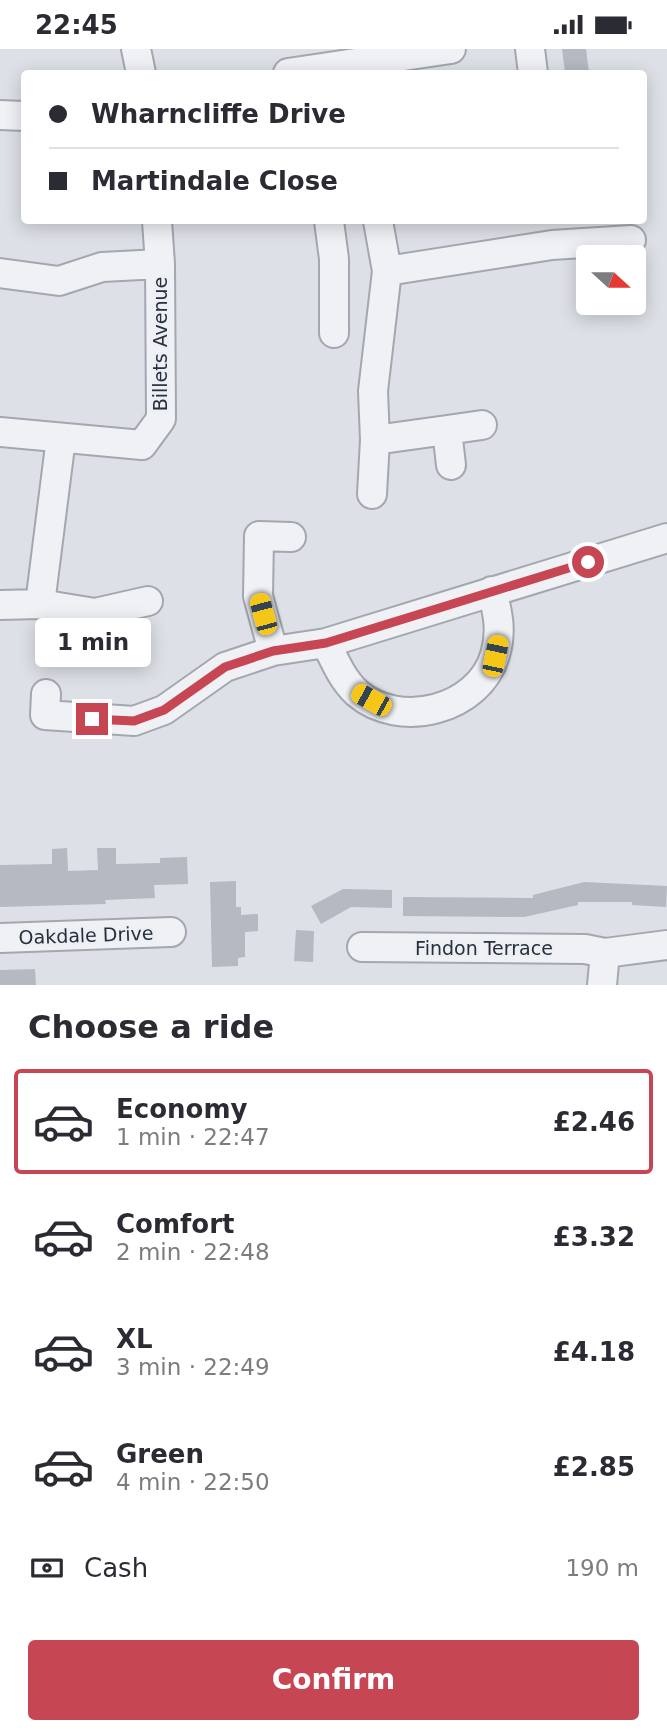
<!DOCTYPE html>
<html lang="en">
<head>
<meta charset="utf-8">
<style>
	body { margin:0; font-family:"DejaVu Sans",sans-serif; background:#f7f7f7; color:#2b2b33; height:100vh; display:flex; flex-direction:column; font-size:26px; white-space:nowrap }
	* { box-sizing:border-box; margin:0 }
	p { font-size:23px; color:#7c7c81 }
	.icon { flex:none; width:38px; height:38px; fill:none; stroke:currentColor; stroke-width:2; stroke-linecap:round; stroke-linejoin:round }
	.map { position:relative; height:936px; overflow:hidden }
	.side { display:flex; flex-direction:column; background:#fff; flex:1 }
	.side>* { flex:none }
	.banner { position:absolute; left:21px; top:21px; width:626px; height:154px; border-radius:7px; box-shadow:0 4px 18px #0003; display:grid; align-content:center; height:154px; padding:0 28px; background:#fff }
	.needle { width:46px; rotate:111deg }
	.buttons { position:absolute; left:576px; top:196px; display:grid; gap:14px }
	.buttons a { display:grid; place-items:center; width:70px; height:70px; border-radius:7px; background:#fff; box-shadow:0 4px 18px #0003; font-size:35px }
	.end { position:absolute; width:32px; height:32px; margin:-16px; border:9px solid #c74654; background:#fff; box-shadow:0 0 0 4px #fff }
	.from { border-radius:50% }
	.bubble { position:absolute; height:49px; border-radius:7px; background:#fff; box-shadow:0 4px 18px #0003; font-size:23px; font-weight:600; line-height:49px; text-align:center }
	.car { position:absolute; width:21px; height:42px; margin:-21px -10px; border-radius:9px; box-shadow:0 0 5px 2px #0007; background:linear-gradient(#f5c518 24%,#345 0 40%,#f5c518 0 76%,#345 0 86%,#f5c518 0) }
	.banner b { display:flex; align-items:center; gap:24px; height:66px; font-size:26px }
	.banner b+b { border-top:2px solid #e1e1e2 }
	.banner i { width:18px; height:18px; background:#2b2b33 }
	ul { padding:0; list-style:none }
	li { display:flex; align-items:center; gap:21px; height:105px; margin:0 14px 10px; padding:0 14px; border:4px solid transparent; border-radius:7px }
	li div { flex:1 }
	li b { display:block; font-size:26px }
	li em { font-style:normal; font-weight:600 }
	li.active { border-color:#c74654 }
	li>.icon { width:63px; height:63px; stroke-width:1.5 }
	h2 { padding:0 28px; font-size:32px; line-height:84px }
	.pay { display:flex; align-items:center; gap:18px; height:77px; padding:0 28px; font-size:26px }
	.pay p { margin-inline-start:auto }
	.cta { display:flex; gap:14px; margin-top:auto; padding:14px 28px }
	.cta a { flex:1; height:80px; border-radius:7px; background:#c74654; color:#fff; font-size:28px; font-weight:600; line-height:80px; text-align:center }
	.status { display:flex; justify-content:space-between; align-items:center; height:49px; padding:0 35px; background:#fff; direction:ltr }
	.status svg { height:19px; fill:currentColor }
	.map>svg:first-child { display:block }
	.building { fill:#b4b9c2 }
	.lines { fill:none; stroke-linecap:round; stroke-linejoin:round }
	.minor-casing { stroke:#a3a7b0; stroke-width:32 }
	.minor { stroke:#eff1f5; stroke-width:28 }
	.route { stroke:#c74654; stroke-width:9 }
	.labels { text-anchor:middle; dominant-baseline:central; stroke-width:5; stroke-linejoin:round; paint-order:stroke }
	.street-label { font-size:19px; fill:#272e3c; stroke:#eceff4 }
</style>
</head>
<body>
<div class="status"><b>22:45</b><svg viewBox="0 0 49 12"><path d="M0 12V9h3v3zM5 12V6h3v6zM10 12V3h3v9zM15 12V0h3v12zM26 1h20v11H26zM47 4h2v5h-2z"/></svg></div>
<div class="map">
<svg width="667" height="936" viewBox="0 0 667 936">
	<rect width="100%" height="100%" fill="#dde0e6"/>
	<!-- building -->
	<path class="building" d="M562,0H586L589,24H565Z
		M67,799L68,822L98,821L97,799H116V815L160,814V809L187,808L188,835L154,836L155,849L105,851L106,855L0,858V816L52,815V800Z
		M236,832V858H241V866L258,865V882L245,883V908L238,909V917L212,918L210,833Z
		M584,833L667,837L666,858L632,856V853H578V856L524,868L403,867V848L533,849V846Z
		M343,840L392,841V859L351,858L321,875L311,857Z
		M296,881L314,882L313,913L294,912Z
		M35,920L36,936H0V921Z"/>
	<g class="lines">
		<!-- minor casing -->
		<g class="minor-casing">
			<path id="minor" d="M136,0L141,24
				M530,0L533,24
				M288,24L451,0
				M0,66L24,67
				M329,172L334,210V284
				M387,222L552,196L631,191
				M0,224L59,232L102,218L160,215
				M0,383L142,396L161,370L160,215L157,172
				M375,391L373,342L387,222L378,172
				M451,416L447,381L482,376
				M372,445L375,391L447,381
				M40,555L61,389
				M0,556L40,555L95,564L148,552
				M326,594C335,612 342,630 357,644C400,681 479,661 495,606C502,583 498,564 492,542
				M273,602L258,547L259,487L291,488
				M46,645L45,666L134,672L164,661L225,618L273,602L326,594L667,489
				M0,889L171,883
				M362,898L585,900L605,904
				M602,936L605,904L667,896"/>
		</g>
		<!-- minor -->
		<use href="#minor" class="minor"/>
	</g>
	<g class="lines">
		<!-- route -->
		<path class="route" d="M92,670L134,672L164,661L225,618L273,602L326,594L588,513"/>
	</g>
	<g class="labels">
		<!-- street labels -->
		<g class="street-label">
			<text transform="translate(160 295) rotate(-90)">Billets Avenue</text>
			<text transform="translate(86 886) rotate(-2)">Oakdale Drive</text>
			<text x="484" y="899">Findon Terrace</text>
		</g>
	</g>
</svg>
<div class="buttons">
<a><svg class="needle" viewBox="-14 -14 28 28"><path d="M0-13l5 13h-10z" fill="#e53935"/><path d="M0 13l5-13h-10z" fill="#7c7c81"/></svg></a>
</div>
<i class="end from" style="left:588px;top:513px"></i>
<i class="end" style="left:92px;top:670px"></i>
<div class="bubble" style="left:35px;top:569px;width:116px">1 min</div>
<i class="car" style="left:263px;top:565px;rotate:345deg"></i>
<i class="car" style="left:495px;top:607px;rotate:12deg"></i>
<i class="car" style="left:371px;top:651px;rotate:299deg"></i>
<div class="banner">
<b><i class="from"></i>Wharncliffe Drive</b>
<b><i></i>Martindale Close</b>
</div>
</div>
<section class="side">
<h2>Choose a ride</h2>
<ul>
<li class="active"><svg class="icon" aria-label="car" viewBox="0 0 24 24"><path d="M5 17H2v-5l4-1 3-4h7l3 4 3 1v5h-3M9 17h6M6 11h13"/><circle cx="7" cy="17" r="2"/><circle cx="17" cy="17" r="2"/></svg><div><b>Economy</b><p>1 min · 22:47</p></div><em>£2.46</em></li>
<li><svg class="icon" aria-label="car" viewBox="0 0 24 24"><path d="M5 17H2v-5l4-1 3-4h7l3 4 3 1v5h-3M9 17h6M6 11h13"/><circle cx="7" cy="17" r="2"/><circle cx="17" cy="17" r="2"/></svg><div><b>Comfort</b><p>2 min · 22:48</p></div><em>£3.32</em></li>
<li><svg class="icon" aria-label="car" viewBox="0 0 24 24"><path d="M5 17H2v-5l4-1 3-4h7l3 4 3 1v5h-3M9 17h6M6 11h13"/><circle cx="7" cy="17" r="2"/><circle cx="17" cy="17" r="2"/></svg><div><b>XL</b><p>3 min · 22:49</p></div><em>£4.18</em></li>
<li><svg class="icon" aria-label="car" viewBox="0 0 24 24"><path d="M5 17H2v-5l4-1 3-4h7l3 4 3 1v5h-3M9 17h6M6 11h13"/><circle cx="7" cy="17" r="2"/><circle cx="17" cy="17" r="2"/></svg><div><b>Green</b><p>4 min · 22:50</p></div><em>£2.85</em></li>
</ul>
<div class="pay"><svg class="icon" aria-label="cash" viewBox="0 0 24 24"><path d="M3 7h18v10H3z"/><circle cx="12" cy="12" r="2"/></svg>Cash<p>190 m</p></div>
<div class="cta"><a>Confirm</a></div>
</section>
</body>
</html>
